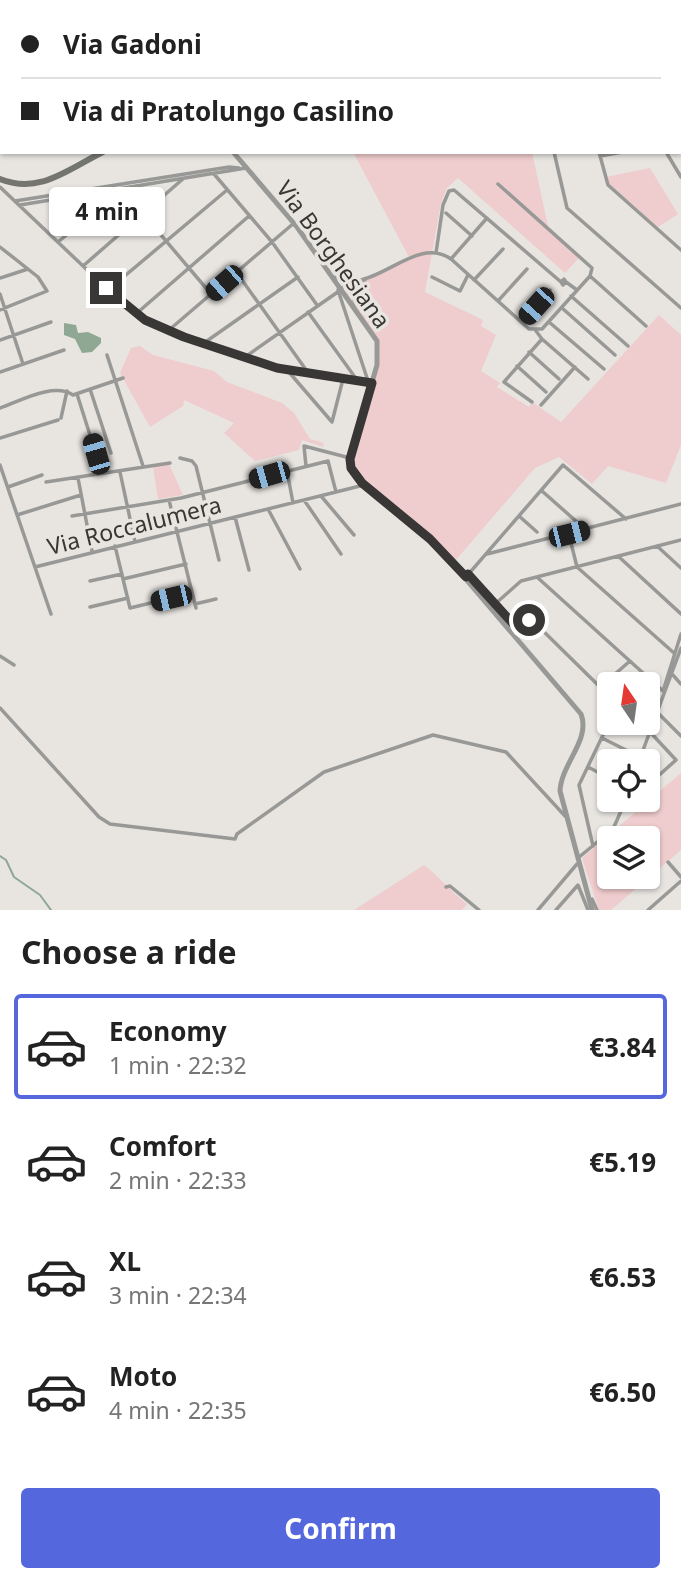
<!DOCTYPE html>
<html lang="en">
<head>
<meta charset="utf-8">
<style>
	body { margin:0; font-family:"Noto Sans",sans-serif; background:#f2f2f2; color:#222; height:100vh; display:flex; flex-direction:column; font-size:26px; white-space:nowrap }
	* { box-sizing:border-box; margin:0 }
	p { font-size:23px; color:#767676 }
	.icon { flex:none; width:38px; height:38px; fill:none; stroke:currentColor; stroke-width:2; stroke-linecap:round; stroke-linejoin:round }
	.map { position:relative; height:910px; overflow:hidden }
	.drawer { display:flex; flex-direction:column; background:#fff; flex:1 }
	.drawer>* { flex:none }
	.hud { position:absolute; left:0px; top:0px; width:682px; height:154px; box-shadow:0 2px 5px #0004; display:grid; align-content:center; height:154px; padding:0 21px; background:#fff }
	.needle { width:46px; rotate:347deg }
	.controls { position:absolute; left:597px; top:672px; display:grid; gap:14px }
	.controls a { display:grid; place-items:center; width:63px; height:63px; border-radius:7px; background:#fff; box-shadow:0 2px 5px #0004; font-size:35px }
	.end { position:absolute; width:32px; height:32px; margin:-16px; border:9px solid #383735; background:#fff; box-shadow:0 0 0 4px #fff }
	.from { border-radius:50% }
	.bubble { position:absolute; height:49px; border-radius:7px; background:#fff; box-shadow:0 2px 5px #0004; font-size:23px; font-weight:700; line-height:49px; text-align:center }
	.car { position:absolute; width:21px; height:42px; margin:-21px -10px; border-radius:9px; box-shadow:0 0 5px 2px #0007; background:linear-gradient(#222 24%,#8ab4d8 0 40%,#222 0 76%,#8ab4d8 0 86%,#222 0) }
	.hud b { display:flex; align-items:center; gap:24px; height:66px; font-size:26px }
	.hud b+b { border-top:2px solid #e0e0e0 }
	.hud i { width:18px; height:18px; background:#222 }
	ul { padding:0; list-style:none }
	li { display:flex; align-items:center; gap:21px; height:105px; margin:0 14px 10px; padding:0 7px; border:4px solid transparent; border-radius:7px }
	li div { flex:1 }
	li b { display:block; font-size:26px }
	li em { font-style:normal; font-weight:700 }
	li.active { border-color:#5567dd }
	li>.icon { width:63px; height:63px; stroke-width:1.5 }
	h2 { padding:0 21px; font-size:32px; line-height:84px }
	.action { display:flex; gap:14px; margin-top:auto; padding:14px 21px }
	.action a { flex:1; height:80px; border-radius:7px; background:#5567dd; color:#fff; font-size:28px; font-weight:700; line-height:80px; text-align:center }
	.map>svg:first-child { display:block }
	.green { fill:#efcccd; fill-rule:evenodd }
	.water { fill:#8ea894 }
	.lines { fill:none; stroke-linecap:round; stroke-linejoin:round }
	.stream { stroke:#8ea894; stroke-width:2 }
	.minor { stroke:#989997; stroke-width:3.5 }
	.tertiary { stroke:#989997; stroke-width:5 }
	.secondary { stroke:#747471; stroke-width:6 }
	.route { stroke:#383735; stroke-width:9 }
	.labels { text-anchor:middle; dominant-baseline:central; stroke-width:7; stroke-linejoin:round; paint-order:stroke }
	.street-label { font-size:23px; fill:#383735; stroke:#e8e5e1 }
</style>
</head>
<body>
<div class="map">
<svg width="681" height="910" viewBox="0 0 681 910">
	<rect width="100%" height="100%" fill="#e8e5e1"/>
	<!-- green -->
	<path class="green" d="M353,152H532L549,231L579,258L565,273L458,178L447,188L441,203L425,292L483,320L481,326L496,335L481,371L500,383L497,387L529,407L532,402L561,422L659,315L681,335V445L666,483L608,466L592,484L559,457L535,468L455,561L364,485L350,467L372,383L378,345L342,289L349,282L366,280L410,259Z
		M650,168L678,214L658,227L607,182L606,177Z
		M140,346L153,355L214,371L227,382L282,403L294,413L310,439L324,443L323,447L302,440L299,450L255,461L224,433L234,423L184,400L183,406L150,427L120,373L131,348Z
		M169,464L183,495L158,499L153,467Z
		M681,773V850L611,910H599L582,858ZM609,838H648V877H609Z
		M424,865C441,878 450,891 467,904L462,910H354Z"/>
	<!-- water -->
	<path class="water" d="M64,323L76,325L78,333L88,332L101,338V343L92,352L82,353L75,339L64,335Z"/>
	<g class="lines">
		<!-- stream -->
		<path class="stream" d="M0,856L6,860L14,877L40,895L51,910"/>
		<!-- minor -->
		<path class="minor" d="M414,0L416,2
			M519,0L520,2
			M674,0L676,2
			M385,2L387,0
			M554,2L556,0
			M681,8V9
			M554,152L567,208L681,308
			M599,152L608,185L681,250
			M666,152L681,177
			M600,156L623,152
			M214,174L272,242L317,305
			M0,187L103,285L151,323L277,367L372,383
			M122,189L211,294
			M15,201L229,167L239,168
			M20,205L246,168
			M446,213L472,236
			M58,242L111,198L110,192
			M0,247L38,277L47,291L0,310
			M436,253L443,205L449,191L454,190L561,282
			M451,259L487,218
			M83,266L184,178
			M237,273L309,374
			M332,276C374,299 412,233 451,259L529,329H542L590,276L592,268L498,184
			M590,276L646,326
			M432,277L460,291L468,275
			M0,278L28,269
			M564,279L566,282L563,285L561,282Z
			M474,280L503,249
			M566,282L577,290
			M108,290L227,190
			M338,290L368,381
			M0,294L23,364
			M571,296L628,346
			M498,301L527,269
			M354,305L355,292L365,281
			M562,308L615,355
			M308,312L357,380
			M137,313L249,216
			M522,322L550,290
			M549,322L604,369
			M169,330L294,223
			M542,339L588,379
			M0,340L51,322
			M204,343L298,277
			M529,352L559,379
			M107,355L143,466
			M245,357L342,289L347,282
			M517,366L546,392
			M288,371L332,422L343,379
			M0,372L64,350
			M90,389L111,453
			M77,394L96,454
			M532,402L504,382L542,339L536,331
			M541,405L575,367
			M0,408C20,401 54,382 73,395L123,378
			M61,418L67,391
			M0,438L58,420
			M180,458L192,461L196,466L219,560
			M0,465L51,614
			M306,466L304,446L350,458
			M287,471L293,503
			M120,472L135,542
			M78,478L92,551
			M46,482L170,463
			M8,487L42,475
			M542,491L586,530
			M321,496L354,535
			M169,500L196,608
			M304,500L341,554
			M268,509L300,569
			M17,515L81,495
			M72,516L181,498L328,461L336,492
			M519,516L537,532
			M235,517L249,570
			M569,535L577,567L674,653
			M115,546L130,608L192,593
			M657,546L681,568
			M487,554L681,504
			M618,556L681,614
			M35,567L364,485
			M469,574L517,628L533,621L600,687L630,661
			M466,577L563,465L626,519
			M538,578L663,691
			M123,579L186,564
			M90,581L122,574
			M195,604L216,599
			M495,604L521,581L681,540
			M90,607L128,598
			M0,656L14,665
			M672,674L681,684
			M663,691L681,634
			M0,708L99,817L110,824L235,839L237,834L324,772L433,735L506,752L565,816
			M658,713L681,736
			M643,723L652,727
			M602,738L640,757
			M639,761L681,648
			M588,767L609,778
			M648,785L676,760L650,732
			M624,808L632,800
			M593,846L579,785L603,735L614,723
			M578,858L613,829L626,800
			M668,862L681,877
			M446,887L450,886L479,910
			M592,899L597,910
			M538,910L577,864
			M556,910L578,885L588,910
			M648,910L681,881"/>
		<!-- tertiary -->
		<path class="tertiary" d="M233,152L297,227L377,341V365L350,458L351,468L361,482L441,550L581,714C591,740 561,764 560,791L592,910"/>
		<!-- secondary -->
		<path class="secondary" d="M144,0L147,2
			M681,42V41
			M0,179C40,195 68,169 103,152"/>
	</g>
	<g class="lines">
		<!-- route -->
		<path class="route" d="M106,288L145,320L184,337L277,368L372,383L350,459L351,468L362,483L430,539L466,577L468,574L516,627L521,628L529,620"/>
	</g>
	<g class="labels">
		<!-- street labels -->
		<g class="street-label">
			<text transform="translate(334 254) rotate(54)">Via Borghesiana</text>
			<text transform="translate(134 525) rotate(-14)">Via Roccalumera</text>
		</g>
	</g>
</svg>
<div class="controls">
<a><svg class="needle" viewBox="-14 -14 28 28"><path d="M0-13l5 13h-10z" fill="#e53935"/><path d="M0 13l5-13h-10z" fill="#767676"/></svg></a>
<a><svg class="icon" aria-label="locate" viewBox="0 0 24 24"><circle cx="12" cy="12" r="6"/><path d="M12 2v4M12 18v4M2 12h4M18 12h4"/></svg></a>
<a><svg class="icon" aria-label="layers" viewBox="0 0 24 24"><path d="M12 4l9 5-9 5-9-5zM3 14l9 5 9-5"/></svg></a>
</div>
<i class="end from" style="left:529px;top:620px"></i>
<i class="end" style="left:106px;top:288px"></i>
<div class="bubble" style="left:49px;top:187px;width:116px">4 min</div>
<i class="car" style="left:224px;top:283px;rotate:229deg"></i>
<i class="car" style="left:536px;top:306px;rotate:222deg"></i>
<i class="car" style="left:96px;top:454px;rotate:344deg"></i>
<i class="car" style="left:269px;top:475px;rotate:254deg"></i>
<i class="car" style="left:569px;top:534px;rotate:76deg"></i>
<i class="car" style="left:171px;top:598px;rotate:257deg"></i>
<div class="hud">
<b><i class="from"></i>Via Gadoni</b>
<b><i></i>Via di Pratolungo Casilino</b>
</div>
</div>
<section class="drawer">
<h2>Choose a ride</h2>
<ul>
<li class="active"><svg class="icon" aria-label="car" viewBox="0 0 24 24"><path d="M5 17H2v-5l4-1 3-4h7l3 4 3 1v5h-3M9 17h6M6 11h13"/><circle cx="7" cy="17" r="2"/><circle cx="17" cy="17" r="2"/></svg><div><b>Economy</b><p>1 min · 22:32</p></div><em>€3.84</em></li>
<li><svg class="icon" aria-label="car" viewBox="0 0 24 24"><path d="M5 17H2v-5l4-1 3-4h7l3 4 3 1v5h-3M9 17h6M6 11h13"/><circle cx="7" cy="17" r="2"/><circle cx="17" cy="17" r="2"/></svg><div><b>Comfort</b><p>2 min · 22:33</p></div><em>€5.19</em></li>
<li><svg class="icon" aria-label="car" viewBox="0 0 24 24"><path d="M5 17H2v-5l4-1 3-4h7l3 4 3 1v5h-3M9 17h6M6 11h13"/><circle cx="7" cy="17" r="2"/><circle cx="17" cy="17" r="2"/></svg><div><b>XL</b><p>3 min · 22:34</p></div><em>€6.53</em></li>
<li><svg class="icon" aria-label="car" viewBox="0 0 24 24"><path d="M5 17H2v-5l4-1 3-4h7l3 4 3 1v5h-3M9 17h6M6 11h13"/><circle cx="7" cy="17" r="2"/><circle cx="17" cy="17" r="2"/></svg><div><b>Moto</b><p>4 min · 22:35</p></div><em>€6.50</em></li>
</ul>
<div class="action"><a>Confirm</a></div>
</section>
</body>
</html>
